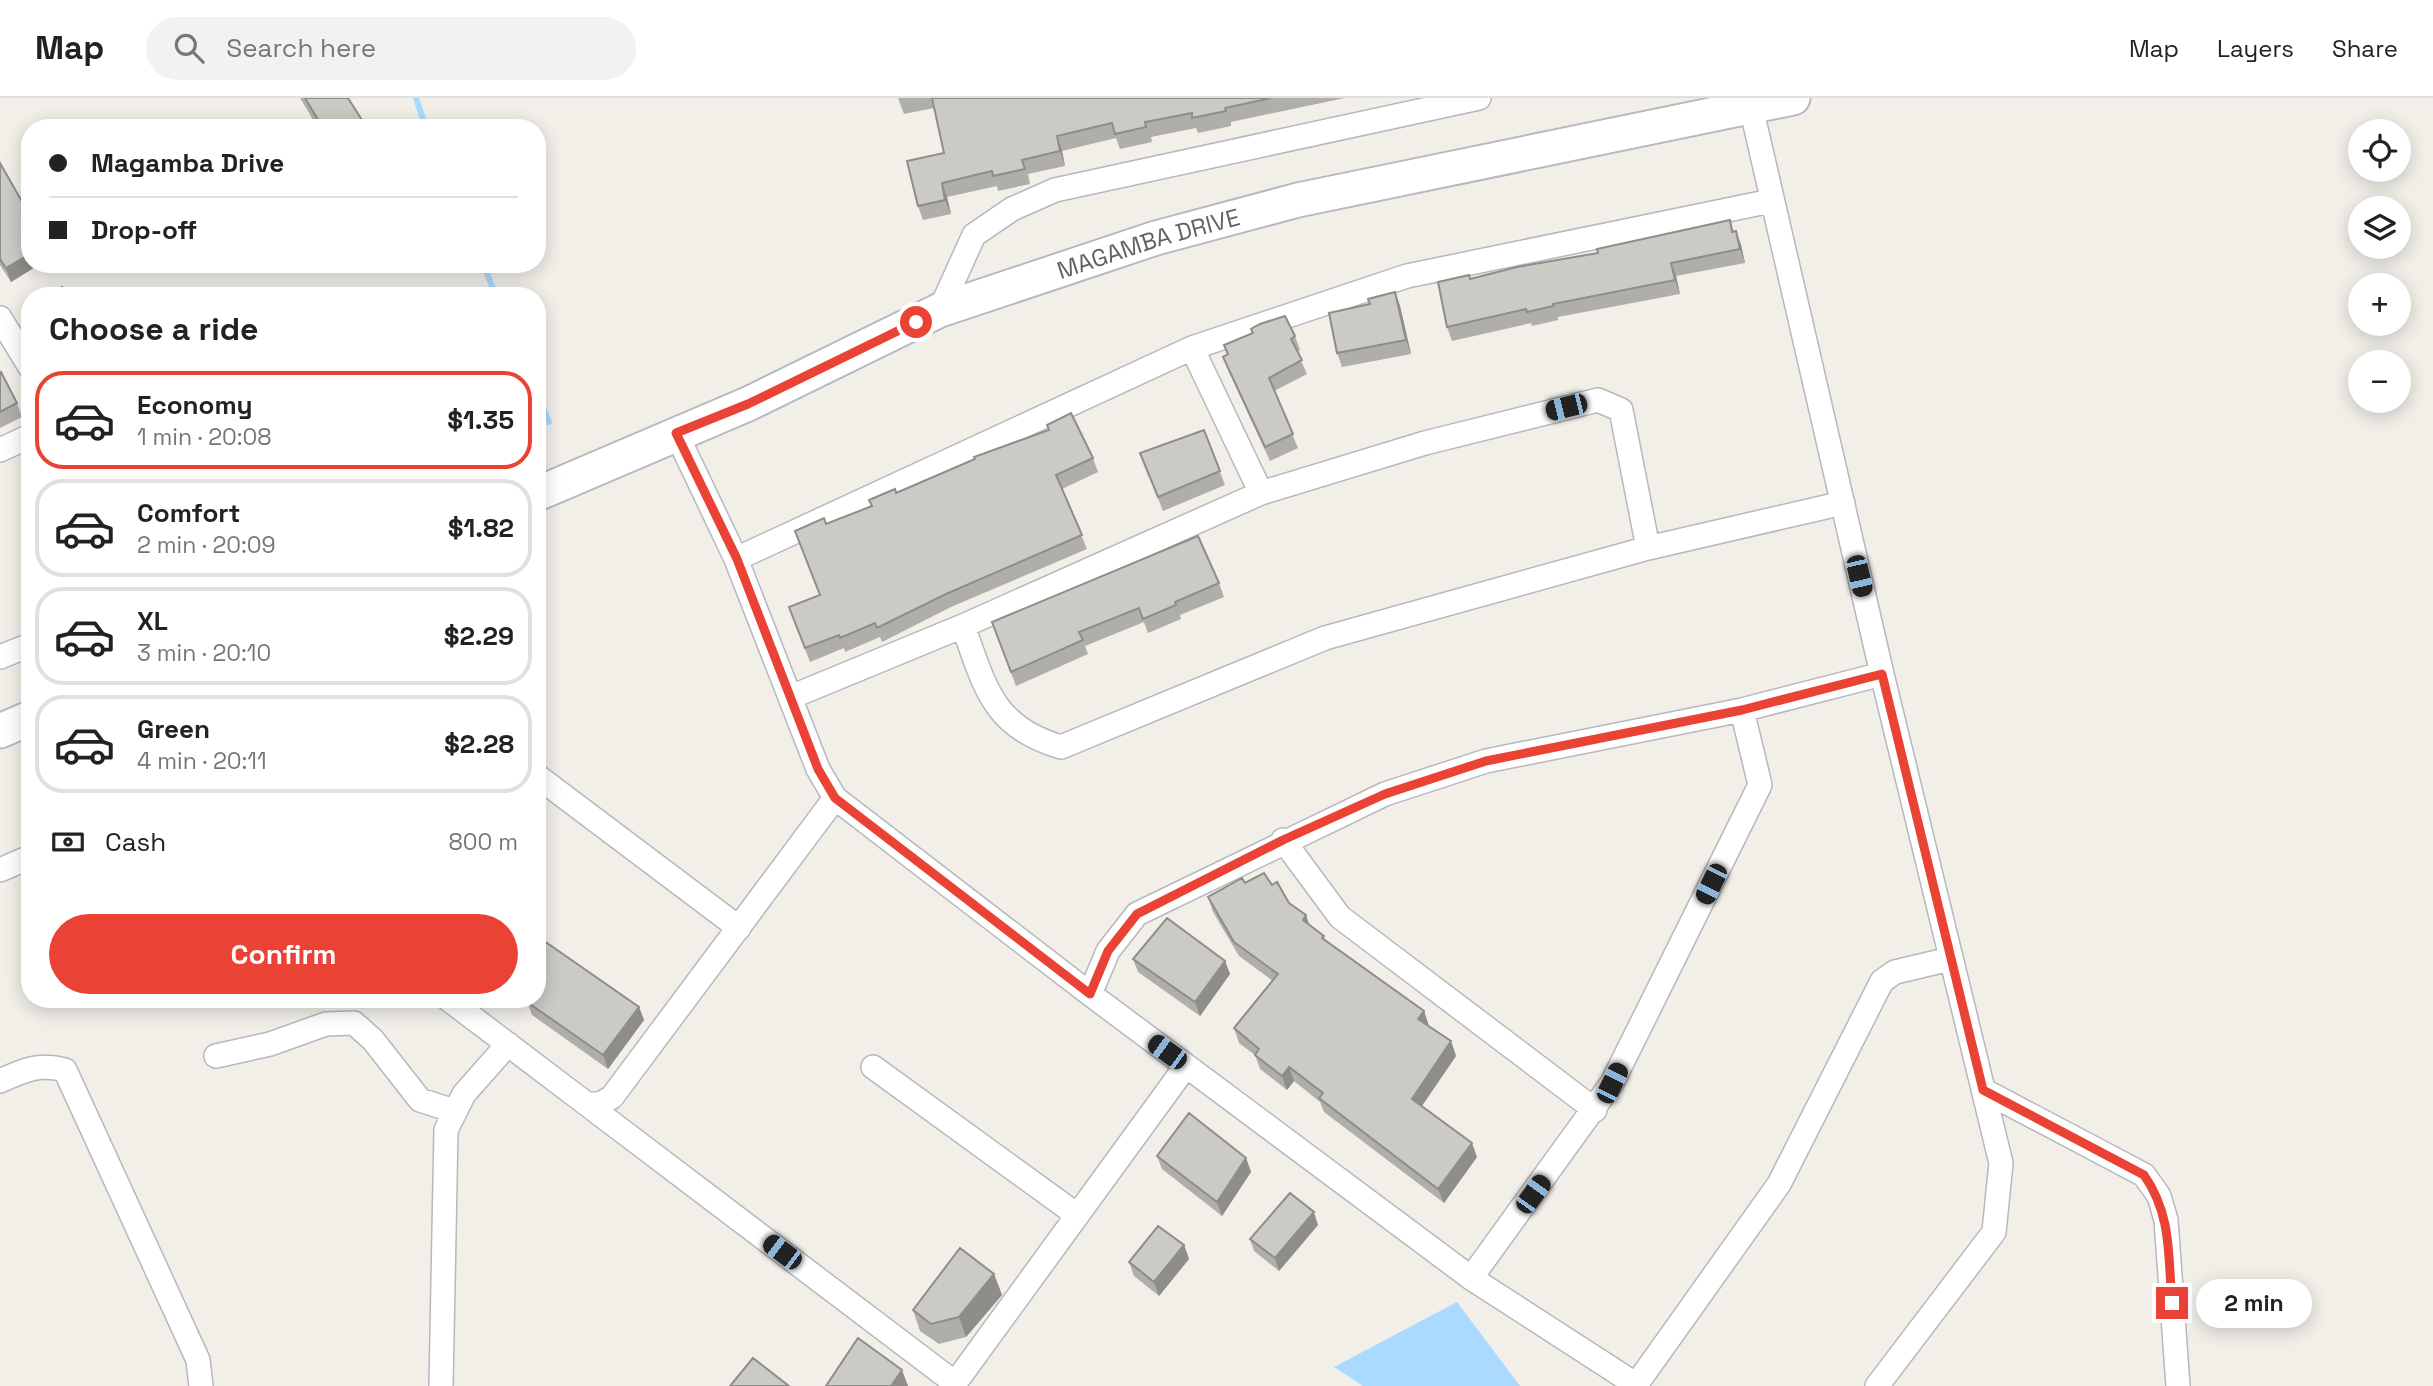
<!DOCTYPE html>
<html lang="en">
<head>
<meta charset="utf-8">
<style>
	body { margin:0; font-family:"Space Grotesk",sans-serif; background:#f2f2f2; color:#222; height:100vh; display:flex; flex-direction:column; font-size:26px; white-space:nowrap }
	* { box-sizing:border-box; margin:0 }
	p { font-size:23px; color:#767676 }
	.icon { flex:none; width:38px; height:38px; fill:none; stroke:currentColor; stroke-width:2; stroke-linecap:round; stroke-linejoin:round }
	.map { position:relative; flex:1; overflow:hidden }
	.details { position:absolute; left:21px; top:189px; width:525px; height:721px; display:flex; flex-direction:column; background:#fff; border-radius:28px; box-shadow:0 4px 18px #0003 }
	.details>* { flex:none }
	.top-card { position:absolute; left:21px; top:21px; width:525px; height:154px; border-radius:28px; box-shadow:0 4px 18px #0003; display:grid; align-content:center; height:154px; padding:0 28px; background:#fff }
	.tools { position:absolute; left:2348px; top:21px; display:grid; gap:14px }
	.tools a { display:grid; place-items:center; width:63px; height:63px; border-radius:50%; background:#fff; box-shadow:0 4px 18px #0003; font-size:35px }
	.end { position:absolute; width:32px; height:32px; margin:-16px; border:9px solid #ea4335; background:#fff; box-shadow:0 0 0 4px #fff }
	.from { border-radius:50% }
	.bubble { position:absolute; height:49px; border-radius:24px; background:#fff; box-shadow:0 4px 18px #0003; font-size:23px; font-weight:600; line-height:49px; text-align:center }
	.car { position:absolute; width:21px; height:42px; margin:-21px -10px; border-radius:9px; box-shadow:0 0 5px 2px #0007; background:linear-gradient(#222 24%,#8ab4d8 0 40%,#222 0 76%,#8ab4d8 0 86%,#222 0) }
	.top-card b { display:flex; align-items:center; gap:24px; height:66px; font-size:26px }
	.top-card b+b { border-top:2px solid #e0e0e0 }
	.top-card i { width:18px; height:18px; background:#222 }
	ul { padding:0; list-style:none }
	li { display:flex; align-items:center; gap:21px; height:98px; margin:0 14px 10px; padding:0 14px; border:4px solid #e0e0e0; border-radius:28px }
	li div { flex:1 }
	li b { display:block; font-size:26px }
	li em { font-style:normal; font-weight:600 }
	li.active { border-color:#ea4335 }
	li>.icon { width:63px; height:63px; stroke-width:1.5 }
	h2 { padding:0 28px; font-size:32px; line-height:84px }
	.pay { display:flex; align-items:center; gap:18px; height:77px; padding:0 28px; font-size:26px }
	.pay p { margin-inline-start:auto }
	.button { display:flex; gap:14px; margin-top:auto; padding:14px 28px }
	.button a { flex:1; height:80px; border-radius:42px; background:#ea4335; color:#fff; font-size:28px; font-weight:600; line-height:80px; text-align:center }
	header { display:flex; align-items:center; gap:42px; box-sizing:border-box; height:98px; padding:0 35px; background:#fff; border-bottom:2px solid #e0e0e0 }
	header strong { font-size:33px }
	nav { display:flex; gap:38px; margin-inline-start:auto; font-size:24px }
	.search { width:490px; height:63px; background:#f2f2f2; display:flex; align-items:center; gap:18px; box-sizing:border-box; padding:0 24px; border-radius:38px; color:#767676; font-size:26px }
	.map>svg:first-child { display:block }
	.water { fill:#aadaff }
	.lines { fill:none; stroke-linecap:round; stroke-linejoin:round }
	.stream { stroke:#aadaff; stroke-width:6 }
	.street-casing { stroke:#b5b8bc; stroke-width:26 }
	.secondary-casing { stroke:#b6babf; stroke-width:37 }
	.street { stroke:#fff; stroke-width:23 }
	.secondary { stroke:#fff; stroke-width:33 }
	.wall { fill:#afaea9 }
	.shaded-wall { fill:#8f8d8a }
	.building { fill:#cccac5; stroke:#8f8d8a; stroke-width:2 }
	.route { stroke:#ea4335; stroke-width:9 }
	.labels { text-anchor:middle; dominant-baseline:central; stroke-width:5; stroke-linejoin:round; paint-order:stroke }
	.street-label { font-size:24px; fill:#5f6368; stroke:#fff }
</style>
</head>
<body>
<header>
<strong>Map</strong>
<div class="search"><svg class="icon" aria-label="search" viewBox="0 0 24 24"><circle cx="10" cy="10" r="6"/><path d="M15 15l6 6"/></svg>Search here</div>
<nav><a>Map</a><a>Layers</a><a>Share</a></nav>
</header>
<div class="map">
<svg width="2433" height="1288" viewBox="0 0 2433 1288">
	<rect width="100%" height="100%" fill="#f1efe8"/>
	<!-- water -->
	<path class="water" d="M1457,1204L1520,1288H1363L1334,1269Z"/>
	<g class="lines">
		<!-- stream -->
		<path class="stream" d="M416,0L426,30
			M483,166L496,198
			M537,296L549,324"/>
		<!-- street casing -->
		<g class="street-casing">
			<path id="street" d="M1751,9L1882,576L2001,1065L1994,1134L1877,1288
				M940,212L974,137L1012,111L1055,92L1479,0
				M0,220L30,269
				M1192,250L1407,178L1771,103
				M676,335L736,461L818,671L835,700L1090,896L1471,1180L1638,1288
				M0,352L30,338
				M736,461L1192,250L1261,395
				M963,528L1261,395L1425,345L1598,302L1621,312L1648,450
				M0,559L30,547
				M791,599L963,528C985,588 992,629 1061,649L1325,540L1648,450L1843,405
				M537,678L739,830
				M1283,742L1340,819L1595,1012
				M0,772L30,759
				M1090,896L1108,853L1137,816L1385,696L1486,663L1742,612L1882,576
				M448,901L588,1007L602,1005L612,999L835,700
				M216,958L270,946L326,926L354,925L373,942L420,1002L454,1013
				M873,969L1077,1117
				M0,983C24,972 39,965 65,972L198,1262L201,1288
				M1983,992L2144,1077L2159,1098L2166,1122L2178,1288
				M588,1007L955,1285
				M1471,1180L1612,985L1760,687L1742,612
				M1636,1287L1779,1086L1882,883L1895,874L1950,861
				M441,1288L446,1032L464,996L508,946
				M953,1288L1186,968"/>
		</g>
		<!-- secondary casing -->
		<g class="secondary-casing">
			<g id="secondary">
				<path id="s1" d="M537,396L748,306L940,212L1156,140L1298,102L1793,0"/>
				<path d="M0,633L30,620"/>
			</g>
		</g>
		<!-- street -->
		<use href="#street" class="street"/>
		<!-- secondary -->
		<use href="#secondary" class="secondary"/>
	</g>
	<!-- wall -->
	<path class="wall" d="M300,0H348L367,30H318Z
		M898,0H1345L1231,24V28L1198,35L1196,30L1151,39L1152,44L1120,51L1116,40L1062,53L1065,68L1028,76L1030,86L998,93L997,88L947,99L951,116L923,122L918,108L944,55L934,10L904,16Z
		M0,65L30,166H40L11,184L0,167Z
		M1730,122L1734,134L1736,133L1741,147L1745,165L1676,178L1680,196L1558,219V222L1532,228L1531,225L1452,243L1447,229L1471,181L1598,155Z
		M1395,194L1400,208L1411,256L1342,269L1337,255Z
		M1295,238L1300,252L1297,254L1307,276L1274,293L1298,350L1270,363L1228,272L1223,259Z
		M0,275L17,305L22,319L0,330Z
		M1204,332L1225,387L1163,413L1140,355Z
		M1093,360L1098,374L1062,391L1087,451L951,509L882,544L880,539L845,554L844,550L810,564L789,509L820,497L826,426L872,408L896,395Z
		M1219,485L1224,499L1180,517L1181,521L1148,535L1144,524L1085,548L1088,556L1016,588L992,524Z
		M1245,785L1272,787L1289,805L1306,817L1309,827L1324,838L1325,842L1424,913L1429,929L1451,943L1456,958L1422,1008L1477,1059L1444,1105L1324,1014L1320,1004L1294,983L1287,992L1260,971L1255,957L1239,945L1234,930L1273,883L1239,858L1213,814L1208,799Z
		M1133,861L1225,863L1230,876L1200,918L1138,874Z
		M521,901H537L639,909L644,922L608,971L532,917L528,906Z
		M1157,1058L1246,1060L1251,1074L1222,1118L1162,1071Z
		M1318,1127L1279,1173L1254,1153L1250,1141Z
		M1184,1147L1189,1161L1159,1198L1134,1178L1129,1164Z
		M994,1176L1002,1197L966,1239L939,1246L920,1233L913,1212Z"/>
	<!-- shaded-wall -->
	<path class="shaded-wall" d="M1057,38L1062,53L1065,68L1060,53Z
		M942,85L947,99L951,116L945,102Z
		M28,114L30,119V130L22,117Z
		M1736,133L1741,147L1745,165L1740,151Z
		M30,156V166H40L11,184L6,170Z
		M1671,165L1676,178L1680,196L1675,182Z
		M1395,194L1400,208L1411,256L1406,242Z
		M1306,817L1311,832L1303,822Z
		M1225,863L1230,876L1200,918L1195,904Z
		M639,909L644,922L608,971L603,957Z
		M1424,913L1429,928L1424,936L1418,921Z
		M1451,943L1456,958L1417,1015L1412,1001Z
		M1289,969L1294,983L1287,992L1282,978Z
		M1472,1045L1477,1059L1444,1105L1438,1091Z
		M1246,1060L1251,1074L1222,1118L1217,1104Z
		M1314,1114L1318,1127L1279,1173L1275,1160Z
		M1184,1147L1189,1161L1159,1198L1154,1184Z
		M994,1176L1002,1197L966,1239L959,1219Z
		M902,1272L908,1288H891Z"/>
	<!-- building -->
	<path class="building" d="M305,0H348L367,30H323Z
		M932,0H1271L1225,10L1226,13L1192,20V15L1145,24L1146,29L1115,36L1112,25L1057,38L1060,53L1022,62L1025,71L993,78L992,73L942,85L945,102L918,108L907,63L944,55Z
		M0,65L28,114L22,117L30,129V156L6,170L0,161Z
		M1730,122L1732,134L1736,133L1740,151L1671,165L1675,182L1553,206V208L1527,214L1526,211L1447,229L1438,184L1469,177L1470,181L1517,169L1598,155L1597,151Z
		M62,189L68,198H49Z
		M1395,194L1406,242L1337,255L1329,215L1370,206L1368,201Z
		M30,211V220L26,214Z
		M1285,218L1295,238L1291,241L1302,262L1269,280L1293,336L1265,349L1223,259L1228,256L1224,247L1253,235L1251,231L1260,226Z
		M1,274L17,305L0,314V275Z
		M1071,315L1093,360L1056,377L1082,437L946,496L877,530L875,525L840,540L839,537L805,550L789,509L820,497L795,433L824,420L826,426L872,408L869,402L895,391L896,395L975,361L974,359L1049,332L1047,327Z
		M1204,332L1220,373L1158,399L1140,355Z
		M1198,438L1219,485L1175,504L1176,507L1143,521L1139,510L1079,534L1083,542L1011,574L992,524Z
		M1264,775L1272,787L1277,784L1289,805L1306,817L1303,822L1324,838L1322,840L1424,913L1418,921L1451,943L1412,1001L1472,1045L1438,1091L1319,1000L1323,995L1289,969L1282,978L1255,957L1259,951L1234,930L1278,876L1234,844L1208,799L1242,780L1245,785Z
		M1167,820L1225,863L1195,904L1133,861Z
		M537,838L639,909L603,957L527,904L529,901H537Z
		M1189,1015L1246,1060L1217,1104L1157,1058Z
		M1290,1095L1314,1114L1275,1160L1250,1141Z
		M1158,1128L1184,1147L1154,1184L1129,1164Z
		M960,1150L994,1176L959,1219L931,1226L913,1212Z
		M858,1240L902,1272L891,1288H826Z
		M753,1260L789,1288H730Z"/>
	<g class="lines">
		<!-- route -->
		<path class="route" d="M916,224L748,306L676,335L737,461L818,671L835,700L1090,896L1108,853L1137,816L1283,742L1385,696L1486,663L1742,612L1882,576L1983,992L2144,1077C2172,1117 2168,1158 2172,1205"/>
	</g>
	<g class="labels">
		<!-- street labels -->
		<g class="street-label">
			<text stroke="none"><textPath href="#s1" startOffset="662">MAGAMBA DRIVE</textPath></text>
		</g>
	</g>
</svg>
<div class="tools">
<a><svg class="icon" aria-label="locate" viewBox="0 0 24 24"><circle cx="12" cy="12" r="6"/><path d="M12 2v4M12 18v4M2 12h4M18 12h4"/></svg></a>
<a><svg class="icon" aria-label="layers" viewBox="0 0 24 24"><path d="M12 4l9 5-9 5-9-5zM3 14l9 5 9-5"/></svg></a>
<a>+</a>
<a>−</a>
</div>
<i class="end from" style="left:916px;top:224px"></i>
<i class="end" style="left:2172px;top:1205px"></i>
<div class="bubble" style="left:2196px;top:1181px;width:116px">2 min</div>
<i class="car" style="left:1566px;top:309px;rotate:256deg"></i>
<i class="car" style="left:1859px;top:478px;rotate:167deg"></i>
<i class="car" style="left:1711px;top:786px;rotate:206deg"></i>
<i class="car" style="left:1167px;top:954px;rotate:306deg"></i>
<i class="car" style="left:1612px;top:985px;rotate:26deg"></i>
<i class="car" style="left:1533px;top:1096px;rotate:36deg"></i>
<i class="car" style="left:782px;top:1154px;rotate:307deg"></i>
<div class="top-card">
<b><i class="from"></i>Magamba Drive</b>
<b><i></i>Drop-off</b>
</div>
<section class="details">
<h2>Choose a ride</h2>
<ul>
<li class="active"><svg class="icon" aria-label="car" viewBox="0 0 24 24"><path d="M5 17H2v-5l4-1 3-4h7l3 4 3 1v5h-3M9 17h6M6 11h13"/><circle cx="7" cy="17" r="2"/><circle cx="17" cy="17" r="2"/></svg><div><b>Economy</b><p>1 min · 20:08</p></div><em>$1.35</em></li>
<li><svg class="icon" aria-label="car" viewBox="0 0 24 24"><path d="M5 17H2v-5l4-1 3-4h7l3 4 3 1v5h-3M9 17h6M6 11h13"/><circle cx="7" cy="17" r="2"/><circle cx="17" cy="17" r="2"/></svg><div><b>Comfort</b><p>2 min · 20:09</p></div><em>$1.82</em></li>
<li><svg class="icon" aria-label="car" viewBox="0 0 24 24"><path d="M5 17H2v-5l4-1 3-4h7l3 4 3 1v5h-3M9 17h6M6 11h13"/><circle cx="7" cy="17" r="2"/><circle cx="17" cy="17" r="2"/></svg><div><b>XL</b><p>3 min · 20:10</p></div><em>$2.29</em></li>
<li><svg class="icon" aria-label="car" viewBox="0 0 24 24"><path d="M5 17H2v-5l4-1 3-4h7l3 4 3 1v5h-3M9 17h6M6 11h13"/><circle cx="7" cy="17" r="2"/><circle cx="17" cy="17" r="2"/></svg><div><b>Green</b><p>4 min · 20:11</p></div><em>$2.28</em></li>
</ul>
<div class="pay"><svg class="icon" aria-label="cash" viewBox="0 0 24 24"><path d="M3 7h18v10H3z"/><circle cx="12" cy="12" r="2"/></svg>Cash<p>800 m</p></div>
<div class="button"><a>Confirm</a></div>
</section>
</div>
</body>
</html>
